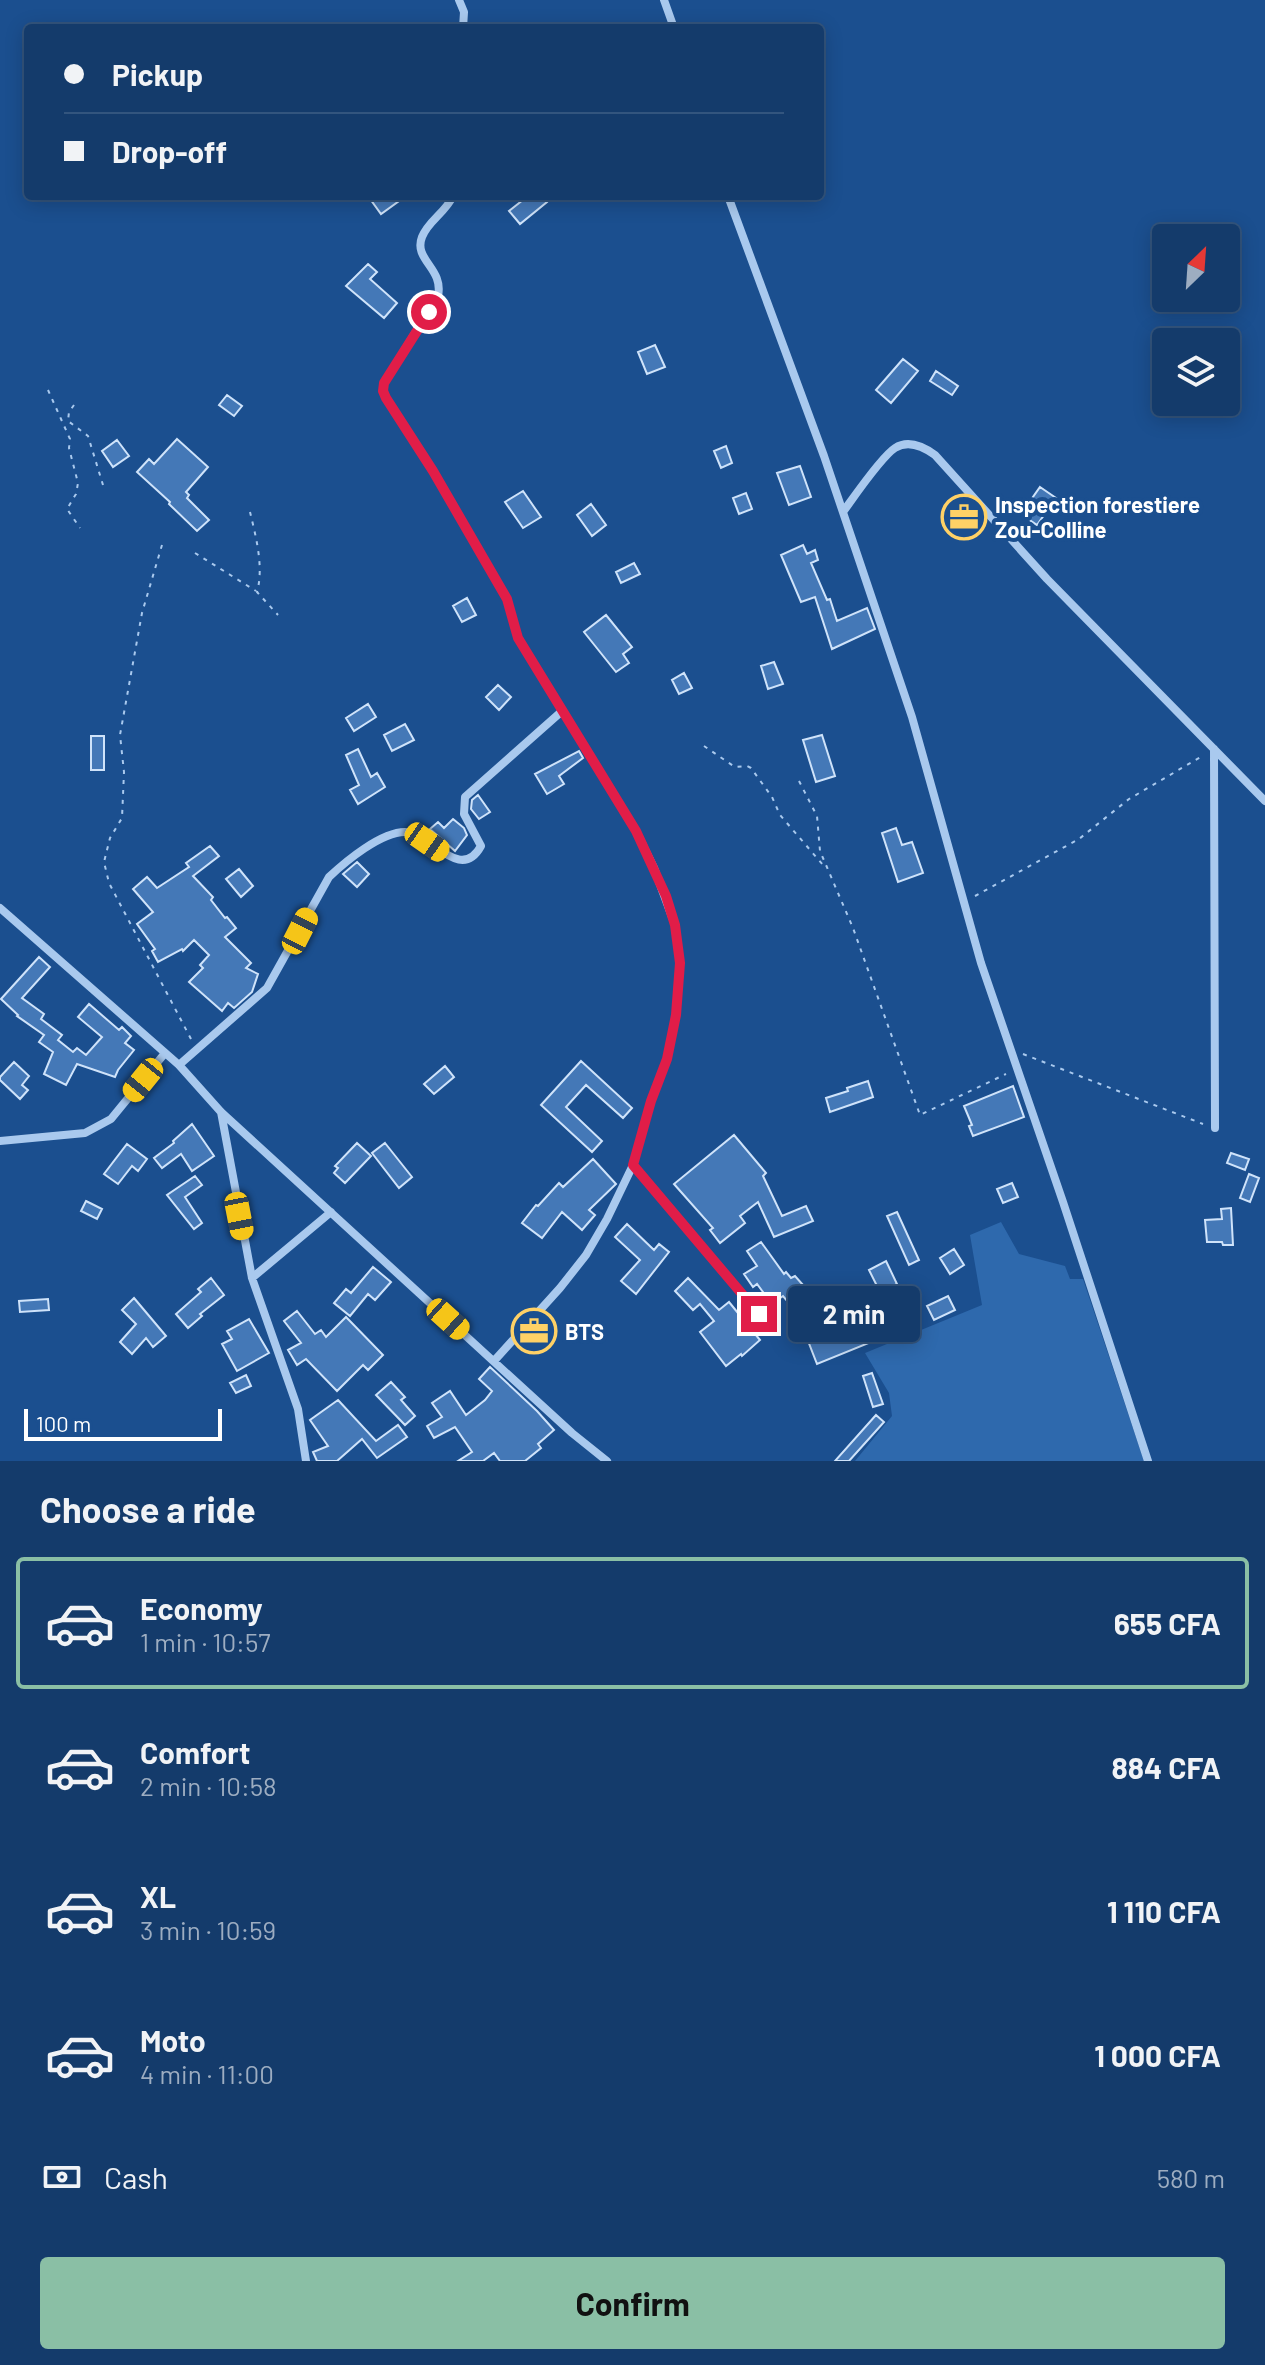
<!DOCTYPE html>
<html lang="en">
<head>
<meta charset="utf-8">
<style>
	body { margin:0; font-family:Barlow,sans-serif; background:#214673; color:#f1f3f6; height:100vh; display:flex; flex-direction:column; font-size:30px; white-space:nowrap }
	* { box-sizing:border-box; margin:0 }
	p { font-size:26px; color:#9dadc1 }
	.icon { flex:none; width:44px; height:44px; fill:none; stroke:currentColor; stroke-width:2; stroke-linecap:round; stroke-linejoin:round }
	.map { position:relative; height:1461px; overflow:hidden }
	.details { display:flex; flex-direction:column; background:#143b6b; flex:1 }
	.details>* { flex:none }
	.top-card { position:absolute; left:24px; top:24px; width:800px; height:176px; border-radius:8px; box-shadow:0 4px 20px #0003,0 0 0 2px #33557e; display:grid; align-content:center; height:176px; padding:0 40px; background:#143b6b }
	.needle { width:52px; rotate:25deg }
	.fabs { position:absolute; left:1152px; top:224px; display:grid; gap:16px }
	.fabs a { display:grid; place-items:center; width:88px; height:88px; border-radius:8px; background:#143b6b; box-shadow:0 4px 20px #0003,0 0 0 2px #33557e; font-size:40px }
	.scale { position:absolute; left:24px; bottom:20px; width:198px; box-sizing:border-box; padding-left:8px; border:4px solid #fff; border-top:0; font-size:22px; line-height:28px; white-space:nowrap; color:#fff; -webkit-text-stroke:6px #1b4f8f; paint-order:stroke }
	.end { position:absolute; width:36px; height:36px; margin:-18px; border:10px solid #e11d48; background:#fff; box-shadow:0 0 0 4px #fff }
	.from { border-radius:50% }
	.bubble { position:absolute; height:56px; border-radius:8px; background:#143b6b; box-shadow:0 4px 20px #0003,0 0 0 2px #33557e; font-size:26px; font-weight:700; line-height:56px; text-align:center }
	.car { position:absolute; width:24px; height:48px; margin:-24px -12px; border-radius:10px; box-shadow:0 0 6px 2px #0007; background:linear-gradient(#f5c518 24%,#345 0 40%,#f5c518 0 76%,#345 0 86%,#f5c518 0) }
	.top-card b { display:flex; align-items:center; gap:28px; height:76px; font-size:30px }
	.top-card b+b { border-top:2px solid #33557e }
	.top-card i { width:20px; height:20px; background:#f1f3f6 }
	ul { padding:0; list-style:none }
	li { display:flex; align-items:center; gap:24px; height:132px; margin:0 16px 12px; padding:0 24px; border:4px solid transparent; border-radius:8px }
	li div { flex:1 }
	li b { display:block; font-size:30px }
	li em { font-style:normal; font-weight:700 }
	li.on { border-color:#8abfa5 }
	li>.icon { width:72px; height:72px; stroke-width:1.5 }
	h2 { padding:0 40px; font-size:36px; line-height:96px }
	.pay { display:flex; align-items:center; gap:20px; height:88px; padding:0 40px; font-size:30px }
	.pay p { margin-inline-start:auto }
	.action { display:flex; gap:16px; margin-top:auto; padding:16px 40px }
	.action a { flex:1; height:92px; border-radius:8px; background:#8abfa5; color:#111; font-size:32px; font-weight:700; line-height:92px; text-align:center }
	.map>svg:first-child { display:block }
	.green { fill:#2e69ad }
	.building { fill:#4478b7; stroke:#cfe3fa; stroke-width:2 }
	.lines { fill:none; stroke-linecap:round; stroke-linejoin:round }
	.path { stroke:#a9c9ee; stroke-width:2; stroke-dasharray:4 6; stroke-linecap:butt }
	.minor { stroke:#a9c9ee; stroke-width:8 }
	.route { stroke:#e11d48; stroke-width:10 }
	.labels { text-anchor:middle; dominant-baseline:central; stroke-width:8; stroke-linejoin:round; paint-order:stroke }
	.poi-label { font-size:22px; font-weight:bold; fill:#fff; stroke:#1b4f8f; text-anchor:start }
</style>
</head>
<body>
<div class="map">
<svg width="1265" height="1461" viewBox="0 0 1265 1461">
	<rect width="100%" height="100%" fill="#1b4f8f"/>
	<!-- green -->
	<path class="green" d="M1001,1222L1019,1254L1065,1266L1070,1279H1083L1144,1461H855L892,1416L889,1393L865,1353L982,1305L970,1235Z"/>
	<!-- building -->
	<path class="building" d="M368,196H406L381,214Z
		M528,196H543L547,202L520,224L509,211Z
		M368,264L377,272L370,279L397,303L384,318L346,286Z
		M655,345L665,367L647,374L638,352Z
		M903,359L918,371L891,403L876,390Z
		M936,371L958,386L952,395L930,381Z
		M227,395L242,406L234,416L219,405Z
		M177,439L208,467L186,492L189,495L187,498L209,520L197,531L169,504L170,502L137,472L149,459L154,464Z
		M117,440L129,456L113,467L102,451Z
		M726,446L732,463L721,468L714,451Z
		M800,466L811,497L789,505L777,473Z
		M1040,487L1056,498L1037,525L1021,514Z
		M523,491L541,517L523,528L505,502Z
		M746,493L752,509L739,514L733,498Z
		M591,504L606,525L592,536L577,515Z
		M803,545L807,554L815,550L818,560L811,563L827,600L830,599L837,621L867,608L875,629L832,649L815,597L801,602L781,555Z
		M634,563L640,574L621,583L616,572Z
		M467,598L476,615L462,622L453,606Z
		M606,615L632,647L623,654L629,663L616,672L584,632Z
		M774,662L783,684L768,689L761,666Z
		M684,673L692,688L679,694L672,680Z
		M498,685L511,697L499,710L486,697Z
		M368,704L376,717L354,731L346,718Z
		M405,724L414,740L392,751L384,735Z
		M822,735L835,776L816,782L803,740Z
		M91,736H104V770H91Z
		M358,749L371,777L377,773L385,787L358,804L350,790L359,785L346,755Z
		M579,751L583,758L559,776L564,784L547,794L535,774Z
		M478,795L490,812L479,819L471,809L472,800Z
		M453,819L464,828L467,835L455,851L430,829L438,822L444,828Z
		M896,828L902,845L912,842L923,873L898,882L882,833Z
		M210,846L219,856L193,876L213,897L211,900L225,918L227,917L236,928L225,937L251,963L246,968L258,974L252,992L234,1008L228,1003L222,1011L189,982L203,968L200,965L209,955L194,940L183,951L182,949L158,962L152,951L155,949L137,924L153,912L133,889L147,877L157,888L189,867L186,863Z
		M357,862L369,874L357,887L343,874Z
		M239,869L253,886L241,897L226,879Z
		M39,957L50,967L22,998L44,1014L41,1019L62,1035L58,1040L73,1052L77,1048L86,1055L102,1037L78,1017L89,1004L119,1030L122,1027L131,1036L125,1043L134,1050L118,1070L115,1077L77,1064L66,1085L44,1074L53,1052L39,1042L44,1035L17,1016L18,1015L1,999Z
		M581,1061L632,1108L623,1118L586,1085L566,1107L602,1141L592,1152L541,1105Z
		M14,1062L29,1076L22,1085L28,1090L20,1099L0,1080V1077Z
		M445,1066L454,1077L434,1094L424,1084Z
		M868,1081L873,1097L830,1112L826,1098L848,1091L847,1088Z
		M1013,1086L1024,1117L973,1136L969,1126L972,1125L964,1106Z
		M192,1124L214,1156L192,1171L181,1154L162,1168L154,1158L174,1143L173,1141Z
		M734,1135L766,1173L763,1176L782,1216L806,1206L813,1221L774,1237L758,1202L740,1216L745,1223L720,1243L710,1230L713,1228L674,1184Z
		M357,1143L371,1156L345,1183L334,1173L338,1168L335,1166Z
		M385,1143L412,1177L399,1188L372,1153Z
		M127,1144L147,1159L138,1171L132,1166L118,1184L104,1174Z
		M1231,1153L1249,1159L1245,1170L1227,1163Z
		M593,1159L616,1184L589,1210L595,1215L582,1230L562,1212L542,1238L522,1223L536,1205L538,1206L559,1183L563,1187Z
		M1249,1174L1259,1178L1250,1202L1240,1198Z
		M195,1176L202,1185L185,1197L202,1223L194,1229L167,1195Z
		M1012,1183L1018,1197L1003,1203L997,1189Z
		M86,1201L102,1209L97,1219L81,1211Z
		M1231,1208L1233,1245H1223L1222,1242H1207L1205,1220L1222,1219L1221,1209Z
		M897,1212L919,1260L909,1265L887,1216Z
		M627,1224L654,1250L659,1244L669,1252L636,1294L621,1281L640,1260L615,1237Z
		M761,1242L784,1274L786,1272L791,1278L795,1276L811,1294L794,1309L783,1296L772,1304L757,1284L753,1287L744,1274L757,1266L747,1251Z
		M954,1249L964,1265L950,1274L940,1258Z
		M886,1261L897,1284L880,1292L869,1270Z
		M373,1267L391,1282L375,1300L368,1294L350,1316L334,1303L346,1289L351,1293Z
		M211,1278L224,1295L200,1314L202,1316L188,1328L176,1314L201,1292L198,1289Z
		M688,1278L719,1310L729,1302L760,1340L742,1356L741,1354L726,1366L700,1332L714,1321L700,1304L693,1310L675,1291Z
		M948,1296L955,1310L934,1320L927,1306Z
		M134,1298L166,1336L153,1347L146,1338L132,1354L120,1342L136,1324L122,1310Z
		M48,1299L49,1310L20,1312L19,1301Z
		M906,1302L918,1326L889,1339L888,1335L817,1364L803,1328L832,1316L838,1331Z
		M297,1311L315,1334L321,1330L326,1337L346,1317L383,1355L368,1370L363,1365L337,1391L306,1359L297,1365L288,1350L301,1343L284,1321Z
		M249,1319L269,1353L237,1371L222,1344L232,1339L227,1331Z
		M490,1367L537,1411L554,1430L538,1444L541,1448L525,1461H500L494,1453L483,1461H458L472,1452L455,1427L434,1438L427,1426L442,1417L432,1403L450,1391L466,1415L485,1400L492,1391L479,1379Z
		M872,1373L883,1404L873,1407L863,1376Z
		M246,1375L251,1386L236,1393L230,1383Z
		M391,1382L405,1397L401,1400L415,1416L405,1425L376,1395Z
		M338,1400L376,1441L398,1425L407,1437L377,1458L362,1439L337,1461H317L313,1452L328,1446L310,1420Z
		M876,1415L884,1422L849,1461H835Z"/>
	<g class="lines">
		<!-- path -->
		<path class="path" d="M48,390L70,439L69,448L78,483L76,494L67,509L80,528
			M74,405L69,412L68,421L88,436L103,485
			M250,512C256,537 264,567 257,592L278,615
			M162,545L142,613L120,735L124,772L122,818L110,838L104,862L109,883L191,1039
			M195,553L256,591
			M704,746L735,767L747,766L751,768L772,797L780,815L823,865
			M799,781L817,816L820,851L853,928L920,1115L1006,1074
			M975,896L1079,839L1129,799L1204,755
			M1023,1054L1203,1124"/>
		<!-- minor -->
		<path class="minor" d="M459,0L464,12L463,28
			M664,0L674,28
			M453,196C446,212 428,221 422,237C413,260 444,268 438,296L384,383L383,391L386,398L433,471L507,599L518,638L529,656L636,831L654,868L675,925L680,963L676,1015L667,1059L651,1101L633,1165L607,1219L586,1255L560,1288L494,1361
			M728,196L824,456L912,717L981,963L1063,1202L1148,1461
			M843,512C854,497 881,457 895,448C909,439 924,447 935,455L1047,579L1265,801
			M1214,749L1215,1128
			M0,908L179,1065L221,1112L572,1433L607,1461
			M179,1065L267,988L329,877C346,861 381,832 405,832C430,832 460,884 481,846L464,814L465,797L561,712
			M221,1112L252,1278L298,1409L306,1461
			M0,1141L85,1133L111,1119L165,1053
			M633,1165L759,1314
			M252,1278L331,1212"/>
	</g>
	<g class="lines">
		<!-- route -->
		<path class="route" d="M429,312L384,383L383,391L386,398L433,471L507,599L518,638L529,656L636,831L666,896L675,925L680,963L676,1015L667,1059L651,1101L633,1165L759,1314"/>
	</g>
	<!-- icons -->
	<defs>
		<g id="office-ring" transform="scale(2.3)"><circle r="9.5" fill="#1b4f8f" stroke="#ffd166" stroke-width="1.5"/><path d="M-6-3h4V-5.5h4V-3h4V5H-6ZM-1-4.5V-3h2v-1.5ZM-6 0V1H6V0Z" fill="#ffd166"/></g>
	</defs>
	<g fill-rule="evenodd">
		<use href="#office-ring" x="964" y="517"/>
		<use href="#office-ring" x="534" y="1331"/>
	</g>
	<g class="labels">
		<!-- poi labels -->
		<g class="poi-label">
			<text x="995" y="504">Inspection forestiere<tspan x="995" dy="25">Zou-Colline</tspan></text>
			<text x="565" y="1331">BTS</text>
		</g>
	</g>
</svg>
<div class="fabs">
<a><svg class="needle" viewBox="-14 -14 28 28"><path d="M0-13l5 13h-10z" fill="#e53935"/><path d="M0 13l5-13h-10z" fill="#9dadc1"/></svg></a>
<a><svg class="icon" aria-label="layers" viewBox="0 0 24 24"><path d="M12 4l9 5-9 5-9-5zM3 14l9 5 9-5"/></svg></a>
</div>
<div class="scale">100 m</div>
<i class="end from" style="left:429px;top:312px"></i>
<i class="end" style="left:759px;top:1314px"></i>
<div class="bubble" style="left:788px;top:1286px;width:132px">2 min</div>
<i class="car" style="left:427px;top:842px;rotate:125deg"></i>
<i class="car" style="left:300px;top:931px;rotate:27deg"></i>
<i class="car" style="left:143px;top:1080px;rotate:219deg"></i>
<i class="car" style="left:239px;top:1216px;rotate:169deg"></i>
<i class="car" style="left:448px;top:1319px;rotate:132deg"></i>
<div class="top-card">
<b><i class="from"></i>Pickup</b>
<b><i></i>Drop-off</b>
</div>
</div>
<section class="details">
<h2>Choose a ride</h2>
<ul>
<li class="on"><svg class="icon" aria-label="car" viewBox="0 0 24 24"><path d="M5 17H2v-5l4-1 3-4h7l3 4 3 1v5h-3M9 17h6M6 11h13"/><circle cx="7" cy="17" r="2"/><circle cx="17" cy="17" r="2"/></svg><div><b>Economy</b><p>1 min · 10:57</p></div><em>655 CFA</em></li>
<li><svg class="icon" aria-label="car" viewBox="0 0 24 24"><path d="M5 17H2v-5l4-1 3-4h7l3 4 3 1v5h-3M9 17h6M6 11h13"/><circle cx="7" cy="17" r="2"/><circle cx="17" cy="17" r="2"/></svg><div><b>Comfort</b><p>2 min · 10:58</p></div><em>884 CFA</em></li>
<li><svg class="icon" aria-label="car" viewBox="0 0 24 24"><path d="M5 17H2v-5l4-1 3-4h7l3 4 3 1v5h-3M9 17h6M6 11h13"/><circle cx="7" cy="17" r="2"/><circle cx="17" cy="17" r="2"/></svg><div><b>XL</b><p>3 min · 10:59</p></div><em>1 110 CFA</em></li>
<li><svg class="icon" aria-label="car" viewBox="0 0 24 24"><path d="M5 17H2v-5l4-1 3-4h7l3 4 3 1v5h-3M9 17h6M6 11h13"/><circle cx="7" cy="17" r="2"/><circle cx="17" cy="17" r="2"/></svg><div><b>Moto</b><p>4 min · 11:00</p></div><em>1 000 CFA</em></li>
</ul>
<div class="pay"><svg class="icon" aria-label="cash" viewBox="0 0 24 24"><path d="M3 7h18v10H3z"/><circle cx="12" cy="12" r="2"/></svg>Cash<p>580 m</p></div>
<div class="action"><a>Confirm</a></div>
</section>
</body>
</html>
